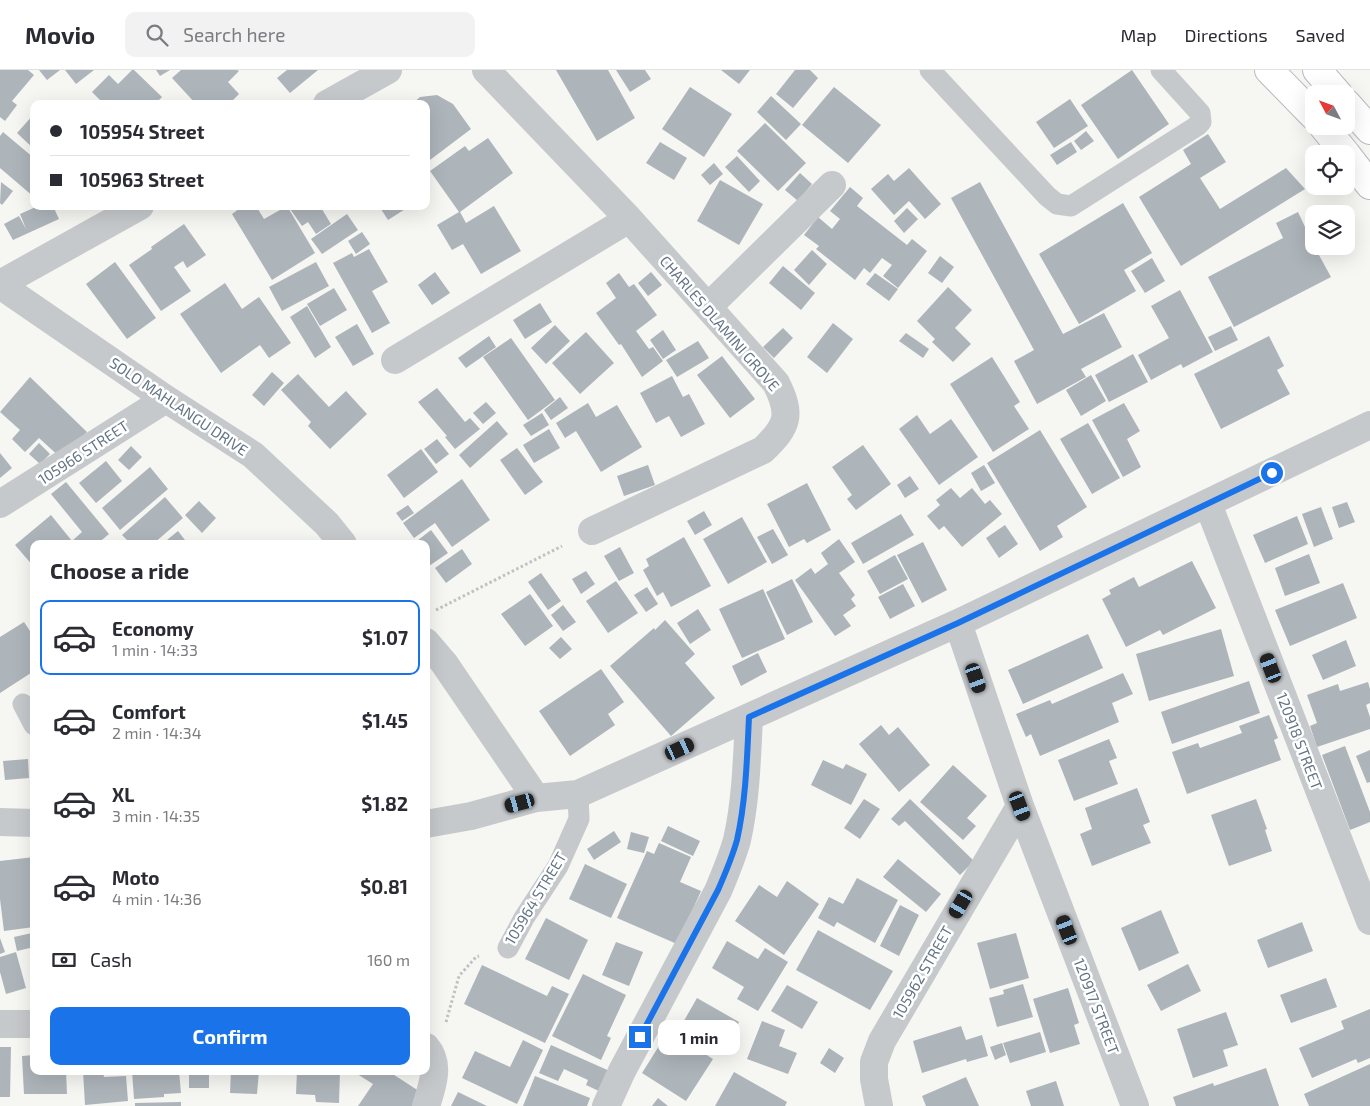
<!DOCTYPE html>
<html lang="en">
<head>
<meta charset="utf-8">
<style>
	body { margin:0; font-family:"Exo 2",sans-serif; background:#f2f2f3; color:#2b2b33; height:100vh; display:flex; flex-direction:column; font-size:19px; white-space:nowrap }
	* { box-sizing:border-box; margin:0 }
	p { font-size:16px; color:#7c7c81 }
	.icon { flex:none; width:28px; height:28px; fill:none; stroke:currentColor; stroke-width:2; stroke-linecap:round; stroke-linejoin:round }
	.map { position:relative; flex:1; overflow:hidden }
	.panel { position:absolute; left:30px; top:470px; width:400px; height:535px; display:flex; flex-direction:column; background:#fff; border-radius:10px; box-shadow:0 5px 20px #0002 }
	.panel>* { flex:none }
	.banner { position:absolute; left:30px; top:30px; width:400px; height:110px; border-radius:10px; box-shadow:0 5px 20px #0002; display:grid; align-content:center; height:110px; padding:0 20px; background:#fff }
	.needle { width:32px; rotate:311deg }
	.tools { position:absolute; left:1305px; top:15px; display:grid; gap:10px }
	.tools a { display:grid; place-items:center; width:50px; height:50px; border-radius:10px; background:#fff; box-shadow:0 5px 20px #0002; font-size:25px }
	.end { position:absolute; width:22px; height:22px; margin:-11px; border:6px solid #1a73e8; background:#fff; box-shadow:0 0 0 2px #fff }
	.from { border-radius:50% }
	.bubble { position:absolute; height:35px; border-radius:10px; background:#fff; box-shadow:0 5px 20px #0002; font-size:16px; font-weight:700; line-height:35px; text-align:center }
	.car { position:absolute; width:15px; height:30px; margin:-15px -8px; border-radius:6px; box-shadow:0 0 4px 1px #0007; background:linear-gradient(#222 24%,#8ab4d8 0 40%,#222 0 76%,#8ab4d8 0 86%,#222 0) }
	.banner b { display:flex; align-items:center; gap:18px; height:48px; font-size:19px }
	.banner b+b { border-top:1px solid #e1e1e2 }
	.banner i { width:12px; height:12px; background:#2b2b33 }
	ul { padding:0; list-style:none }
	li { display:flex; align-items:center; gap:15px; height:75px; margin:0 10px 8px; padding:0 10px; border:2px solid transparent; border-radius:10px }
	li div { flex:1 }
	li b { display:block; font-size:19px }
	li em { font-style:normal; font-weight:700 }
	li.current { border-color:#1a73e8 }
	li>.icon { width:45px; height:45px; stroke-width:1.5 }
	h2 { padding:0 20px; font-size:22px; line-height:60px }
	.pay { display:flex; align-items:center; gap:12px; height:55px; padding:0 20px; font-size:19px }
	.pay p { margin-inline-start:auto }
	.button { display:flex; gap:10px; margin-top:auto; padding:10px 20px }
	.button a { flex:1; height:58px; border-radius:10px; background:#1a73e8; color:#fff; font-size:20px; font-weight:700; line-height:58px; text-align:center }
	header { display:flex; align-items:center; gap:30px; box-sizing:border-box; height:70px; padding:0 25px; background:#fff; border-bottom:1px solid #e1e1e2 }
	header strong { font-size:24px }
	nav { display:flex; gap:28px; margin-inline-start:auto; font-size:18px }
	.search { width:350px; height:45px; background:#f2f2f3; display:flex; align-items:center; gap:12px; box-sizing:border-box; padding:0 18px; border-radius:10px; color:#7c7c81; font-size:19px }
	.map>svg:first-child { display:block }
	.building { fill:#adb4ba }
	.lines { fill:none; stroke-linecap:round; stroke-linejoin:round }
	.secondary-casing { stroke:#b8bcc1; stroke-width:30 }
	.path { stroke:#bfc1c3; stroke-width:3; stroke-dasharray:2.5 2.5; stroke-linecap:butt }
	.service { stroke:#c6c9cc; stroke-width:21 }
	.minor { stroke:#c6c9cc; stroke-width:28 }
	.secondary { stroke:#fff; stroke-width:28 }
	.route { stroke:#1a73e8; stroke-width:6 }
	.labels { text-anchor:middle; dominant-baseline:central; stroke-width:5; stroke-linejoin:round; paint-order:stroke }
	.street-label { font-size:15px; fill:#647585; stroke:#fff }
</style>
</head>
<body>
<header>
<strong>Movio</strong>
<div class="search"><svg class="icon" aria-label="search" viewBox="0 0 24 24"><circle cx="10" cy="10" r="6"/><path d="M15 15l6 6"/></svg>Search here</div>
<nav><a>Map</a><a>Directions</a><a>Saved</a></nav>
</header>
<div class="map">
<svg width="1370" height="1036" viewBox="0 0 1370 1036">
	<rect width="100%" height="100%" fill="#f6f6f2"/>
	<!-- building -->
	<path class="building" d="M0,0H28L34,5L12,31L17,35L5,51L0,47Z
		M39,0H60L47,10Z
		M65,0H94L76,14Z
		M132,0H134L162,27L155,34H104L92,22L109,5L118,14Z
		M156,0H170L160,6Z
		M181,0H237L239,1L228,12L239,24L229,34H196L172,8Z
		M287,0H318L290,23L277,8Z
		M556,0H608L635,48L597,71Z
		M616,0H645L651,9L630,22Z
		M721,0H750L739,14Z
		M795,0H810L818,8L793,38L776,24Z
		M1132,0L1169,54L1118,89L1081,35Z
		M690,17L732,44L704,87L662,59Z
		M834,17L881,55L848,93L802,55Z
		M437,25L453,34L471,59L426,93V34H412L420,27Z
		M771,26L801,54L786,70L757,42Z
		M1070,29L1088,56L1054,78L1036,52Z
		M34,44V79L17,63Z
		M765,53L806,93L778,121L737,81Z
		M1086,61L1094,71L1081,80L1074,71Z
		M3,62L34,88V127L0,98V66Z
		M1208,64L1226,92L1200,108L1220,139L1286,98L1305,119L1181,196L1139,127L1191,94L1183,80Z
		M488,68L513,103L460,142L466,153L494,136L521,181L481,204L463,174L452,180L437,155L459,142L430,101L465,76L469,81Z
		M660,72L687,88L674,110L646,93Z
		M1071,72L1077,82L1057,95L1050,85Z
		M737,86L760,111L749,122L725,97Z
		M714,93L723,104L710,115L701,105Z
		M909,98L941,134L925,149L909,131L894,145L871,119L888,104L894,111Z
		M800,103L812,114L798,131L785,120Z
		M720,110L763,134L739,175L697,151Z
		M1,112L13,121L2,135L0,133Z
		M980,112L1063,264L1104,243L1122,277L1081,299L1086,307L1037,334L1014,291L1034,280L951,128Z
		M850,117L863,128L857,136L907,175L912,169L927,181L898,218L883,206L892,195L882,188L870,203L864,198L855,210L816,179L819,176L804,165L818,147L832,159L840,149L830,141Z
		M1123,133L1152,183L1124,200L1136,221L1079,254L1039,184Z
		M38,136H53L59,149L13,170L4,154L19,146L26,159L20,144Z
		M243,136H256L264,149L287,136L315,183L272,210L232,144Z
		M288,136H320L331,154L316,164L308,152L302,156Z
		M379,136H410L388,150Z
		M907,138L918,149L904,163L894,151Z
		M1298,142L1314,176L1331,207L1234,257L1208,207L1283,168L1276,153Z
		M347,144L358,160L322,184L311,169Z
		M184,154L206,185L187,198L183,191L174,197L191,221L161,241L129,195L152,179L151,177Z
		M362,162L370,174L356,184L348,171Z
		M369,179L388,212L372,221L390,253L372,263L333,193L352,183L354,187Z
		M812,180L827,194L809,215L794,200Z
		M940,186L954,197L942,213L928,203Z
		M1152,188L1165,211L1145,223L1131,201Z
		M115,192L156,248L127,269L86,214Z
		M316,192L329,216L282,241L269,217Z
		M783,196L815,223L801,240L769,213Z
		M435,202L450,223L432,235L418,215Z
		M651,202L662,215L648,226L638,213Z
		M619,203L629,217L634,214L657,245L636,261L649,279L653,277L663,291L642,307L621,274L619,275L596,243L616,228L606,213Z
		M875,203L898,219L889,231L866,214Z
		M225,213L242,239L259,227L291,273L269,288L260,275L221,303L180,244Z
		M948,217L972,240L955,258L971,274L953,292L932,272L935,269L917,251Z
		M334,218L347,240L320,256L307,234Z
		M1180,220L1213,282L1183,298L1181,294L1151,310L1138,285L1169,268L1151,236Z
		M540,233L552,252L525,269L513,250Z
		M307,236L331,277L315,288L290,247Z
		M833,253L853,269L827,303L807,287Z
		M357,254L374,284L353,296L335,267Z
		M555,255L570,271L546,294L531,278Z
		M1231,256L1238,270L1215,281L1208,267Z
		M783,258L793,268L774,288L763,277Z
		M663,260L676,280L663,289L650,270Z
		M586,262L614,293L580,324L552,293Z
		M906,263L929,279L923,288L899,271Z
		M489,266L496,277L466,298L458,288Z
		M1269,266L1284,296L1277,300L1290,324L1221,359L1194,304Z
		M511,268L555,330L528,350L483,287Z
		M698,271L709,288L677,307L666,290Z
		M1133,284L1148,312L1109,332L1095,305Z
		M722,286L755,329L730,348L697,305Z
		M992,287L1020,332L1014,336L1029,359L993,382L950,314Z
		M272,302L284,313L264,336L252,325Z
		M298,304L329,337L346,321L367,344L330,379L308,356L311,352L281,320Z
		M1091,305L1106,331L1081,346L1066,320Z
		M672,306L683,327L689,324L705,354L681,367L669,346L656,353L640,323Z
		M30,307L87,362L62,389L39,368L25,382L12,369L20,360L0,342Z
		M437,318L465,352L470,348L480,359L455,379L445,367L447,366L418,332Z
		M560,327L568,338L551,350L544,340Z
		M486,332L496,343L483,354L473,343Z
		M588,333L596,347L617,335L642,377L601,402L576,361L565,368L556,353Z
		M1124,333L1140,361L1127,369L1141,397L1123,407L1092,350Z
		M542,343L549,355L531,366L523,355Z
		M917,345L930,364L951,349L978,387L939,415L899,359Z
		M497,351L508,364L470,398L459,385Z
		M1088,353L1120,408L1092,424L1060,369Z
		M549,359L560,378L534,393L523,375Z
		M1040,360L1087,437L1057,456L1063,467L1040,481L987,393Z
		M437,369L449,384L436,394L424,379Z
		M39,373L50,384L40,394L29,384Z
		M863,375L891,414L856,440L847,429L852,425L832,397Z
		M131,376L142,387L129,400L118,390Z
		M517,378L543,412L525,425L500,390Z
		M421,379L438,402L404,428L387,405Z
		M0,383L12,398L0,408Z
		M106,391L122,411L96,433L79,413Z
		M648,395L655,415L624,426L617,406Z
		M984,395L995,413L981,421L971,403Z
		M150,397L168,419L120,460L102,438Z
		M910,406L919,419L905,428L897,415Z
		M462,409L490,450L452,477L435,453L414,468L403,453Z
		M66,412L109,464L97,474H34V497L15,475L51,445L72,471L82,462L51,424Z
		M807,413L831,460L807,473L804,469L789,477L767,434Z
		M951,418L960,428L972,418L985,434L990,430L1002,444L962,477L944,456L939,460L927,446L940,435L936,430Z
		M165,427L183,448L153,474H131L122,465Z
		M199,431L216,448L202,463L185,445Z
		M1347,432L1355,452L1339,458L1332,437Z
		M408,435L414,443L402,451L396,443Z
		M1321,437L1333,469L1314,477L1302,444Z
		M704,441L712,455L695,465L687,451Z
		M901,444L914,465L863,494L851,473Z
		M1297,446L1308,474L1265,493L1253,465Z
		M742,447L767,492L728,514L703,469Z
		M1005,455L1018,474L999,488L986,468Z
		M773,459L788,485L772,494L757,467Z
		M431,460L448,483L429,496L426,492V474H413Z
		M178,461L188,474H162Z
		M684,467L711,516L671,537L663,522L657,526L643,500L649,496L646,489Z
		M839,469L855,492L839,503L855,525L851,529L856,536L843,545L851,556L835,566L795,510L811,498L815,504L828,494L821,483Z
		M923,472L947,520L922,533L897,485Z
		M620,477L634,503L619,511L604,486Z
		M462,479L472,494L446,513L435,498Z
		M1309,484L1320,513L1285,526L1275,498Z
		M895,485L908,509L880,524L867,501Z
		M1192,491L1216,538L1163,565L1160,560L1126,577L1102,529L1111,524L1109,520L1134,507L1139,517Z
		M586,501L595,514L581,524L572,509Z
		M541,503L561,531L548,540L528,512Z
		M792,509L813,552L787,565L766,522Z
		M616,511L638,543L608,563L586,531Z
		M1343,513L1357,548L1290,576L1275,540Z
		M903,514L915,536L890,549L878,527Z
		M647,517L658,534L646,542L634,525Z
		M763,519L785,569L742,588L719,539Z
		M530,524L553,556L525,576L501,544Z
		M563,535L576,552L563,561L551,545Z
		M698,539L711,560L690,574L677,553Z
		M665,550L695,584L685,593L715,628L671,666L610,596L654,558L655,560Z
		M24,552L34,567V601L0,623V567Z
		M1221,559L1234,606L1149,631L1136,584Z
		M1088,564L1103,598L1023,634L1008,600Z
		M561,567L572,579L560,589L549,578Z
		M1346,570L1356,596L1323,610L1312,585Z
		M758,583L767,602L741,616L732,596Z
		M601,599L624,632L608,644L615,655L570,686L539,641Z
		M1123,603L1133,624L1112,633L1119,652L1040,686L1031,664L1026,667L1016,644L1050,630L1052,634Z
		M1249,611L1260,643L1172,674L1161,642Z
		M1368,612L1370,619V633L1366,635L1370,647V659L1317,677L1310,656L1317,653L1307,625L1338,614L1340,621Z
		M1269,645L1278,668L1274,670L1281,690L1187,724L1172,682L1198,673L1200,678L1242,663L1239,656Z
		M881,655L889,665L898,657L930,695L899,722L859,674Z
		M1109,669L1117,688L1109,691L1118,714L1074,731L1058,690Z
		M1345,676L1370,742V752L1350,760L1322,685Z
		M1370,680V712L1367,713L1356,686Z
		M28,689L29,708L5,710L3,691Z
		M823,690L843,699L846,694L867,704L851,735L811,715Z
		M953,695L987,726L967,748L976,756L963,770L920,732Z
		M1137,718L1150,752L1143,755L1151,773L1092,796L1080,764L1092,759L1085,738Z
		M864,729L880,739L860,769L844,758Z
		M910,729L974,791L960,805L905,751L899,756L891,749Z
		M1256,729L1267,759L1265,760L1272,781L1229,796L1211,745Z
		M668,756L700,771L693,786L661,771Z
		M614,761L621,772L594,790L587,779Z
		M631,762L649,767L644,783L627,779Z
		M659,773L691,787L680,812L701,821L677,874L617,848L647,781L654,784Z
		M34,787V857L4,861L0,829V791Z
		M898,789L941,824L926,842L883,807Z
		M585,794L627,814L611,848L569,829Z
		M857,808L898,830L875,873L837,852L834,857L818,848L829,827L843,834Z
		M787,811L819,834L784,885L735,851L759,815L777,827Z
		M900,835L919,845L899,886L880,876Z
		M1161,840L1179,883L1139,901L1121,858Z
		M546,848L588,870L569,910L525,889Z
		M1302,852L1313,881L1268,898L1257,870Z
		M818,860L893,901L870,940L796,900Z
		M32,863L34,877L17,881L14,867Z
		M1016,863L1029,908L990,919L977,873Z
		M0,868L5,882L0,884Z
		M727,871L758,889L765,878L788,892L758,941L737,929L744,917L712,898Z
		M616,872L643,882L629,916L602,905Z
		M16,882L26,918L6,924L0,902V887Z
		M1188,894L1201,921L1161,941L1147,915Z
		M482,895L547,926L552,916L569,924L545,973L464,934Z
		M583,904L626,925L607,966L611,968L601,990L552,966Z
		M1326,908L1337,937L1291,953L1280,925Z
		M1023,914L1033,947L997,957L989,928L1004,924L1003,920Z
		M787,915L818,932L802,959L771,941Z
		M1068,918L1079,953L1074,955L1080,974L1050,983L1033,929Z
		M697,928L739,952L724,981L681,956Z
		M1370,939V988L1358,993L1356,989L1312,1008L1299,978L1344,959L1341,951Z
		M1226,942L1238,975L1223,980L1228,996L1193,1008L1177,959Z
		M762,951L785,960L779,976L797,983L788,1004L747,989Z
		M961,956L966,970L982,965L988,986L967,992L966,989L922,1003L913,971Z
		M1040,962L1046,982L1010,993L1003,973Z
		M664,968L682,979L686,972L713,989L686,1031L642,1003Z
		M523,970L543,980L517,1034L462,1008L475,981L510,997Z
		M1002,973L1006,985L995,990L990,977Z
		M551,975L612,1002L603,1023L586,1015L588,1010L564,999L558,1011L539,1003Z
		M0,977H11L10,1027H0Z
		M829,978L844,988L835,1003L820,993Z
		M34,985V1001H66L67,1024H24L22,986Z
		M1370,994V1036H1309L1304,1024Z
		M1266,998L1279,1036H1176L1173,1027L1213,1013L1214,1016Z
		M83,1001H103L104,1007L126,1006L128,1031L85,1035Z
		M132,1001H179L181,1023L164,1024V1027L134,1029Z
		M189,1001H209V1018H189Z
		M231,1001H259L257,1024L230,1023Z
		M297,1001H340L339,1033L316,1032L315,1025L296,1024Z
		M355,1001H388L422,1023L413,1036H358L373,1014L354,1002Z
		M734,1002L787,1032L785,1036H715Z
		M535,1006L590,1028L587,1036H523Z
		M966,1007L979,1036H926L922,1026Z
		M1056,1011L1064,1036H1031L1026,1021Z
		M458,1022L487,1036H451Z
		M658,1028L668,1036H652Z
		M181,1032V1036H135V1033Z"/>
	<g class="lines">
		<!-- secondary casing -->
		<g class="secondary-casing">
			<path id="secondary" d="M1269,0L1314,46
				M1317,0L1338,24
				M1346,33L1370,60
				M1323,56L1346,84
				M1346,84L1370,115"/>
		</g>
		<!-- path -->
		<path class="path" d="M436,540L562,476
			M446,952L459,906L476,887L479,886"/>
		<!-- service -->
		<path class="service" d="M930,0L1047,126L1057,134L1071,136L1197,56L1201,52L1200,43L1161,0
			M23,634L34,655
			M508,878L524,848L558,796L579,749L578,724"/>
		<!-- minor -->
		<path class="minor" d="M486,0L629,149L776,313C792,345 788,356 763,380L592,461
			M327,34L388,0
			M0,214L140,136
			M0,215L166,329L253,385L327,454L343,474
			M708,237L832,115
			M395,290L629,149
			M0,434L166,329
			M1208,434L1370,851
			M958,553L1020,736L1135,1036
			M426,572L444,593L536,728
			M0,752L34,753
			M426,754L471,746L536,728L578,724L958,553L1370,355
			M0,954H34
			M426,977C441,994 432,1017 426,1036
			M606,1036L622,1001L718,821C725,804 732,788 737,770C746,730 747,688 749,647
			M879,1036L874,1009V992L882,971L1020,736"/>
		<!-- secondary -->
		<use href="#secondary" class="secondary"/>
	</g>
	<g class="lines">
		<!-- route -->
		<path class="route" d="M640,967L718,820C725,804 732,788 737,770C746,730 747,688 749,647L958,553L1272,403"/>
	</g>
	<g class="labels">
		<!-- street labels -->
		<g class="street-label">
			<text transform="translate(720 253) rotate(49)">CHARLES DLAMINI GROVE</text>
			<text transform="translate(179 336) rotate(34)">SOLO MAHLANGU DRIVE</text>
			<text transform="translate(83 382) rotate(-33)">105966 STREET</text>
			<text transform="translate(1300 671) rotate(69)">120918 STREET</text>
			<text transform="translate(535 828) rotate(-59)">105964 STREET</text>
			<text transform="translate(922 902) rotate(-60)">105962 STREET</text>
			<text transform="translate(1097 936) rotate(69)">120917 STREET</text>
		</g>
	</g>
</svg>
<div class="tools">
<a><svg class="needle" viewBox="-14 -14 28 28"><path d="M0-13l5 13h-10z" fill="#e53935"/><path d="M0 13l5-13h-10z" fill="#7c7c81"/></svg></a>
<a><svg class="icon" aria-label="locate" viewBox="0 0 24 24"><circle cx="12" cy="12" r="6"/><path d="M12 2v4M12 18v4M2 12h4M18 12h4"/></svg></a>
<a><svg class="icon" aria-label="layers" viewBox="0 0 24 24"><path d="M12 4l9 5-9 5-9-5zM3 14l9 5 9-5"/></svg></a>
</div>
<i class="end from" style="left:1272px;top:403px"></i>
<i class="end" style="left:640px;top:967px"></i>
<div class="bubble" style="left:658px;top:950px;width:82px">1 min</div>
<i class="car" style="left:1271px;top:598px;rotate:339deg"></i>
<i class="car" style="left:976px;top:608px;rotate:161deg"></i>
<i class="car" style="left:680px;top:679px;rotate:65deg"></i>
<i class="car" style="left:520px;top:733px;rotate:255deg"></i>
<i class="car" style="left:1020px;top:736px;rotate:159deg"></i>
<i class="car" style="left:961px;top:834px;rotate:210deg"></i>
<i class="car" style="left:1067px;top:860px;rotate:339deg"></i>
<div class="banner">
<b><i class="from"></i>105954 Street</b>
<b><i></i>105963 Street</b>
</div>
<section class="panel">
<h2>Choose a ride</h2>
<ul>
<li class="current"><svg class="icon" aria-label="car" viewBox="0 0 24 24"><path d="M5 17H2v-5l4-1 3-4h7l3 4 3 1v5h-3M9 17h6M6 11h13"/><circle cx="7" cy="17" r="2"/><circle cx="17" cy="17" r="2"/></svg><div><b>Economy</b><p>1 min · 14:33</p></div><em>$1.07</em></li>
<li><svg class="icon" aria-label="car" viewBox="0 0 24 24"><path d="M5 17H2v-5l4-1 3-4h7l3 4 3 1v5h-3M9 17h6M6 11h13"/><circle cx="7" cy="17" r="2"/><circle cx="17" cy="17" r="2"/></svg><div><b>Comfort</b><p>2 min · 14:34</p></div><em>$1.45</em></li>
<li><svg class="icon" aria-label="car" viewBox="0 0 24 24"><path d="M5 17H2v-5l4-1 3-4h7l3 4 3 1v5h-3M9 17h6M6 11h13"/><circle cx="7" cy="17" r="2"/><circle cx="17" cy="17" r="2"/></svg><div><b>XL</b><p>3 min · 14:35</p></div><em>$1.82</em></li>
<li><svg class="icon" aria-label="car" viewBox="0 0 24 24"><path d="M5 17H2v-5l4-1 3-4h7l3 4 3 1v5h-3M9 17h6M6 11h13"/><circle cx="7" cy="17" r="2"/><circle cx="17" cy="17" r="2"/></svg><div><b>Moto</b><p>4 min · 14:36</p></div><em>$0.81</em></li>
</ul>
<div class="pay"><svg class="icon" aria-label="cash" viewBox="0 0 24 24"><path d="M3 7h18v10H3z"/><circle cx="12" cy="12" r="2"/></svg>Cash<p>160 m</p></div>
<div class="button"><a>Confirm</a></div>
</section>
</div>
</body>
</html>
